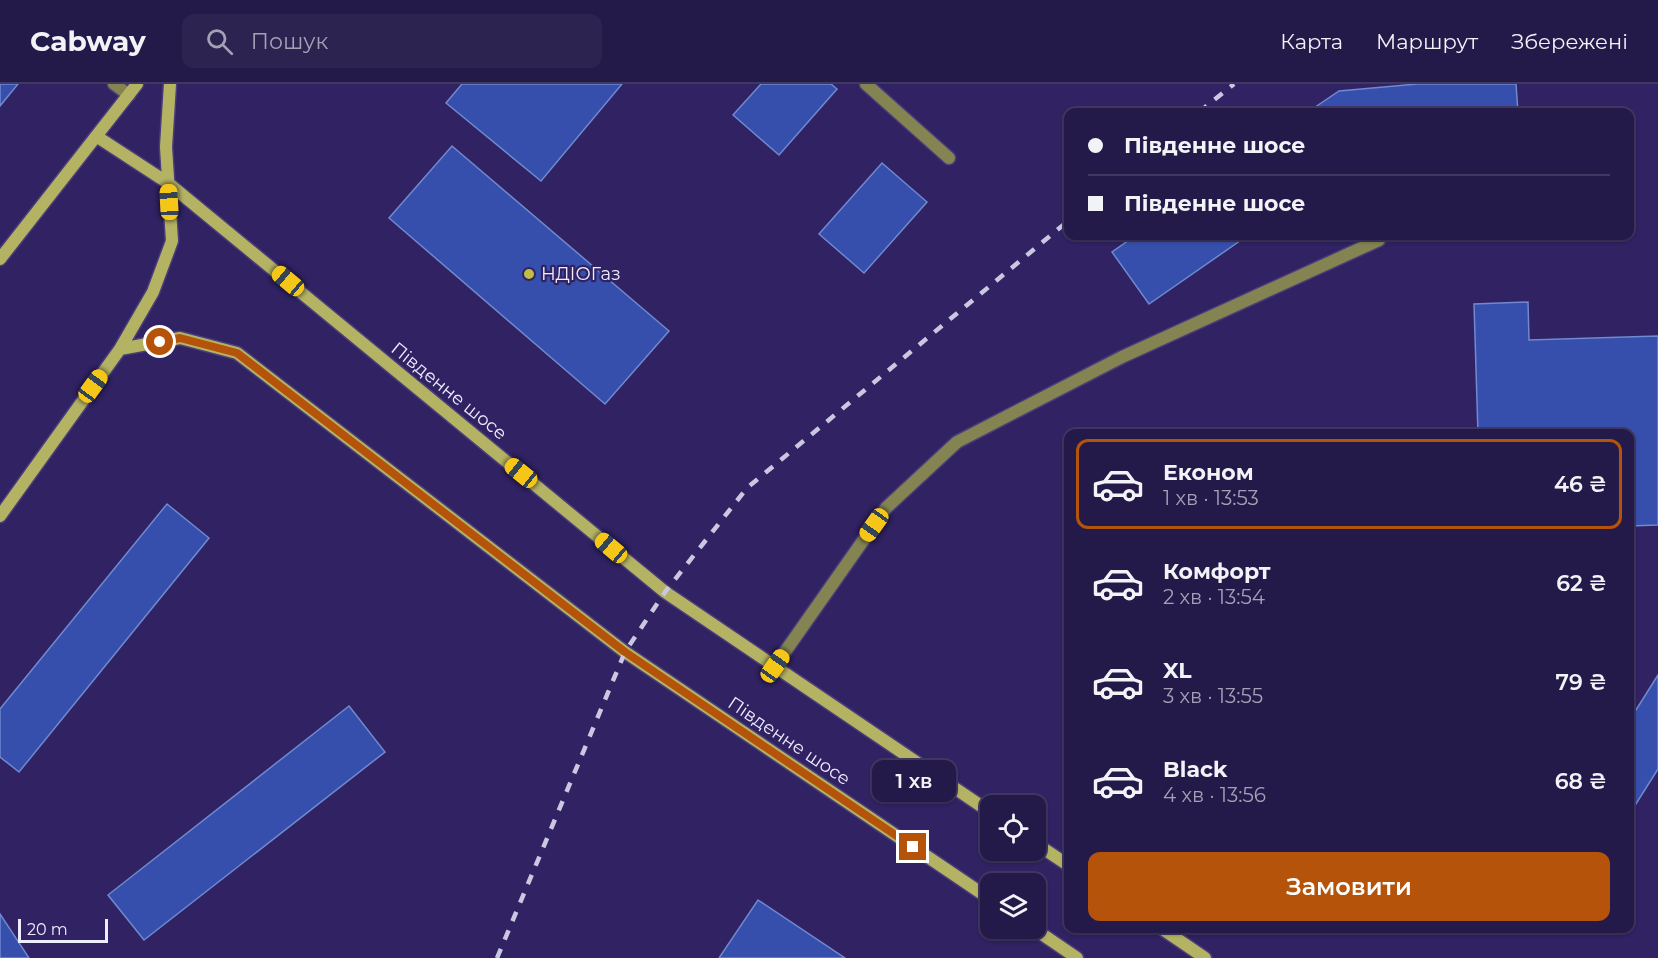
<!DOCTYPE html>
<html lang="uk">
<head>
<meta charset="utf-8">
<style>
	body { margin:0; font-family:Montserrat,sans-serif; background:#2c2351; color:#f1f3f6; height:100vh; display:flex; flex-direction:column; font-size:22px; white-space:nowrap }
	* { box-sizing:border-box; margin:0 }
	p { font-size:20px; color:#a3a1b5 }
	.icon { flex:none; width:33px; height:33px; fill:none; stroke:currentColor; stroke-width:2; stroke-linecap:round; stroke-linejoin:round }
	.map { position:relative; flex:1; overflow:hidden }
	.side { position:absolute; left:1064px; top:345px; width:570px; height:504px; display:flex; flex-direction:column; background:#241a4a; border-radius:12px; box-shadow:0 2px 4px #0004,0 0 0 2px #413862 }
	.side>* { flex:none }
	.hud { position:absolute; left:1064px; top:24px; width:570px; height:132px; border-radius:12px; box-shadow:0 2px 4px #0004,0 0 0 2px #413862; display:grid; align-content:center; height:132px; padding:0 24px; background:#241a4a }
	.buttons { position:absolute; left:980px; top:711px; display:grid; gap:12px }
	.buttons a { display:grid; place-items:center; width:66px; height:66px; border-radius:12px; background:#241a4a; box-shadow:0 2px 4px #0004,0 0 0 2px #413862; font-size:30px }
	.scale { position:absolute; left:18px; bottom:15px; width:90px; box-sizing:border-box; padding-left:6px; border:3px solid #eeedfd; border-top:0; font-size:16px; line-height:21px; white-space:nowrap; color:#eeedfd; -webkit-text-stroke:4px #302263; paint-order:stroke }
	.end { position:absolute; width:27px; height:27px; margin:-14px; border:8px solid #b45309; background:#fff; box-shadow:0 0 0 3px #fff }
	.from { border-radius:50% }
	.bubble { position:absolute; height:42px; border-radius:12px; background:#241a4a; box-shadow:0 2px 4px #0004,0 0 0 2px #413862; font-size:20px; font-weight:600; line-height:42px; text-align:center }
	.car { position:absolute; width:18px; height:36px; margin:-18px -9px; border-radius:8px; box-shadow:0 0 4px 2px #0007; background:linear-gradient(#f5c518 24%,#345 0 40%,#f5c518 0 76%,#345 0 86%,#f5c518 0) }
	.hud b { display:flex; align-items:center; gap:21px; height:57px; font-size:22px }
	.hud b+b { border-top:2px solid #413862 }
	.hud i { width:15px; height:15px; background:#f1f3f6 }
	ul { padding:10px 0 0; list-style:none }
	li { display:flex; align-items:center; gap:18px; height:90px; margin:0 12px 9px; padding:0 12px; border:3px solid transparent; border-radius:12px }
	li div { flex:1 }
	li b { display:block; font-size:22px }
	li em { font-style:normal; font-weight:600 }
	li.selected { border-color:#b45309 }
	li>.icon { width:54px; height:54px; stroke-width:1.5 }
	.button { display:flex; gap:12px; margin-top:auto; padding:12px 24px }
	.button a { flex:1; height:69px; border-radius:12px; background:#b45309; color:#fff; font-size:24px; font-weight:600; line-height:69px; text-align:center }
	header { display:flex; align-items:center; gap:36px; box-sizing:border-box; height:84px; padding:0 30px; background:#241a4a; border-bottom:2px solid #413862 }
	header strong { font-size:28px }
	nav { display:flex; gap:33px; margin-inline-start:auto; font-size:21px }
	.search { width:420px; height:54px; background:#2c2351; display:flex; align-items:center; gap:15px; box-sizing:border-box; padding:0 21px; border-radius:12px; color:#a3a1b5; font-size:22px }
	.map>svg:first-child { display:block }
	.building { fill:#364fac; stroke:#7089cf; stroke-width:1.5 }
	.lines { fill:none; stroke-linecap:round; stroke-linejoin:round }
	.lane-casing { stroke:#4b3e79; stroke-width:15 }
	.secondary-casing { stroke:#4b3e79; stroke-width:15 }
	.lane { stroke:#848453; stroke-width:12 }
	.secondary { stroke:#b4b363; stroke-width:12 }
	.rail { stroke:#cac7e0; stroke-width:4.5; stroke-dasharray:10 10; stroke-linecap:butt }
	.route { stroke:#b45309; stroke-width:8 }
	.poi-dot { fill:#c0be41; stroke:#302263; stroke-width:2 }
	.labels { text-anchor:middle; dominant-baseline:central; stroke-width:4.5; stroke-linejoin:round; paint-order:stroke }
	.poi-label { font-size:18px; fill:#eeedfd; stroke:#302263; text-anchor:start }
	.street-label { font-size:18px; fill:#eeedfd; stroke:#302263 }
</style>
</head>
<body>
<header>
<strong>Cabway</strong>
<div class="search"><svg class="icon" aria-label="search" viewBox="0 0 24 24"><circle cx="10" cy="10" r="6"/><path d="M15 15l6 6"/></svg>Пошук</div>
<nav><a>Карта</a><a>Маршрут</a><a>Збережені</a></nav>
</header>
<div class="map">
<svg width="1658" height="874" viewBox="0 0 1658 874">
	<rect width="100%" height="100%" fill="#302263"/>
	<!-- building -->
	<path class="building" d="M0,0H18L0,22Z
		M462,0H622L541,97L446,19Z
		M761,0H831L837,5L779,71L733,31Z
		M1417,0H1516L1518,28H1308L1339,7Z
		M452,62L669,247L605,320L389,134Z
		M882,79L927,118L864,189L819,150Z
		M1135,152H1247L1149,220L1112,168Z
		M1528,218L1529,256L1658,252V441L1629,442V350H1478L1474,220Z
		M167,420L209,454L19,688L0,673V625Z
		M1658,591V685L1629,731V637Z
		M349,622L385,668L144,856L108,811Z
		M758,816L845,874H719Z
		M0,830L29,874H0Z"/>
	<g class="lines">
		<!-- lane casing -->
		<g class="lane-casing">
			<path id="lane" d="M114,0L129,11
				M866,0L949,74
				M775,582L886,424L957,358L1122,273L1379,156"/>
		</g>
		<!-- secondary casing -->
		<g class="secondary-casing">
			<path id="secondary" d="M96,52L168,99L665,508L990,728
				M0,175L137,0
				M120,265L180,254L237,269L625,568L990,815
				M0,432L120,265L153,208L172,157L166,63L170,0
				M1035,759L1068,781
				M1033,844L1077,874
				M1161,844L1205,874"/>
		</g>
		<!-- lane -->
		<use href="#lane" class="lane"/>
		<!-- secondary -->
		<use href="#secondary" class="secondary"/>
		<!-- rail -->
		<path class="rail" d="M1199,28L1234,0
			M497,874L625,568L665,508L747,404L1068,137"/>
	</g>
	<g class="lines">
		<!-- route -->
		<path class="route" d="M160,258L180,254L237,269L625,568L913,763"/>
	</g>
	<!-- markers -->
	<circle class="poi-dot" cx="529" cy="190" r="6"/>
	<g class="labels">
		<!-- poi labels -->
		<g class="poi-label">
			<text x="541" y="190">НДІОГаз</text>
		</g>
		<!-- street labels -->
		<g class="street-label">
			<text transform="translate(449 307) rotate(39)">Південне шосе</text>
			<text transform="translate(789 657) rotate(34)">Південне шосе</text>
		</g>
	</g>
</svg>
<div class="buttons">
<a><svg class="icon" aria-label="locate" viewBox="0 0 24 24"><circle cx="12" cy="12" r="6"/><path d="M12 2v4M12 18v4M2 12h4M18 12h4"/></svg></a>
<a><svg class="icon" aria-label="layers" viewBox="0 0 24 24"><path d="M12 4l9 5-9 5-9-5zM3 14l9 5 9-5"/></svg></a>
</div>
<div class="scale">20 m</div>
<i class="end from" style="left:160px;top:258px"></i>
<i class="end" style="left:913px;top:763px"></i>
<div class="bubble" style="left:872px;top:676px;width:84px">1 хв</div>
<i class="car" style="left:169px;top:118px;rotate:357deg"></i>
<i class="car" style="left:288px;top:197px;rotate:310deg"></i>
<i class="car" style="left:93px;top:302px;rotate:36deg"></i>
<i class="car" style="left:521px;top:389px;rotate:309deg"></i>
<i class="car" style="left:874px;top:441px;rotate:215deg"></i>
<i class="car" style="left:611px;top:464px;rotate:310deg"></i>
<i class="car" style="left:775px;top:582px;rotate:35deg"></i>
<div class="hud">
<b><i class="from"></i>Південне шосе</b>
<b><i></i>Південне шосе</b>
</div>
<section class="side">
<ul>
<li class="selected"><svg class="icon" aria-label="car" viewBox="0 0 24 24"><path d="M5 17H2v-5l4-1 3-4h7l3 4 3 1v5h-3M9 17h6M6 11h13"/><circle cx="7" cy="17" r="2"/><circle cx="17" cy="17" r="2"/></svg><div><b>Економ</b><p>1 хв · 13:53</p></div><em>46 ₴</em></li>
<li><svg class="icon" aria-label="car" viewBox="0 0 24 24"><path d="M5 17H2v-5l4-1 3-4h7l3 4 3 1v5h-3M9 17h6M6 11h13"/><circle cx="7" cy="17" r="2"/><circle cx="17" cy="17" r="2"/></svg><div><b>Комфорт</b><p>2 хв · 13:54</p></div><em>62 ₴</em></li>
<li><svg class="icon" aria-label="car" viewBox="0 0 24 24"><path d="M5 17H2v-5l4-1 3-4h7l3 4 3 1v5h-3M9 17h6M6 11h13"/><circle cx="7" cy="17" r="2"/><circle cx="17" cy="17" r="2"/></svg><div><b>XL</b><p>3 хв · 13:55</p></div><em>79 ₴</em></li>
<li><svg class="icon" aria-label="car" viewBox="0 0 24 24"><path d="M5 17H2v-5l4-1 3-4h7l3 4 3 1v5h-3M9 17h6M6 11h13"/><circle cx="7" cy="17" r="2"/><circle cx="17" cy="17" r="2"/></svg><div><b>Black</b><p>4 хв · 13:56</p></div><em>68 ₴</em></li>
</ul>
<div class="button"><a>Замовити</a></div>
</section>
</div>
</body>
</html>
